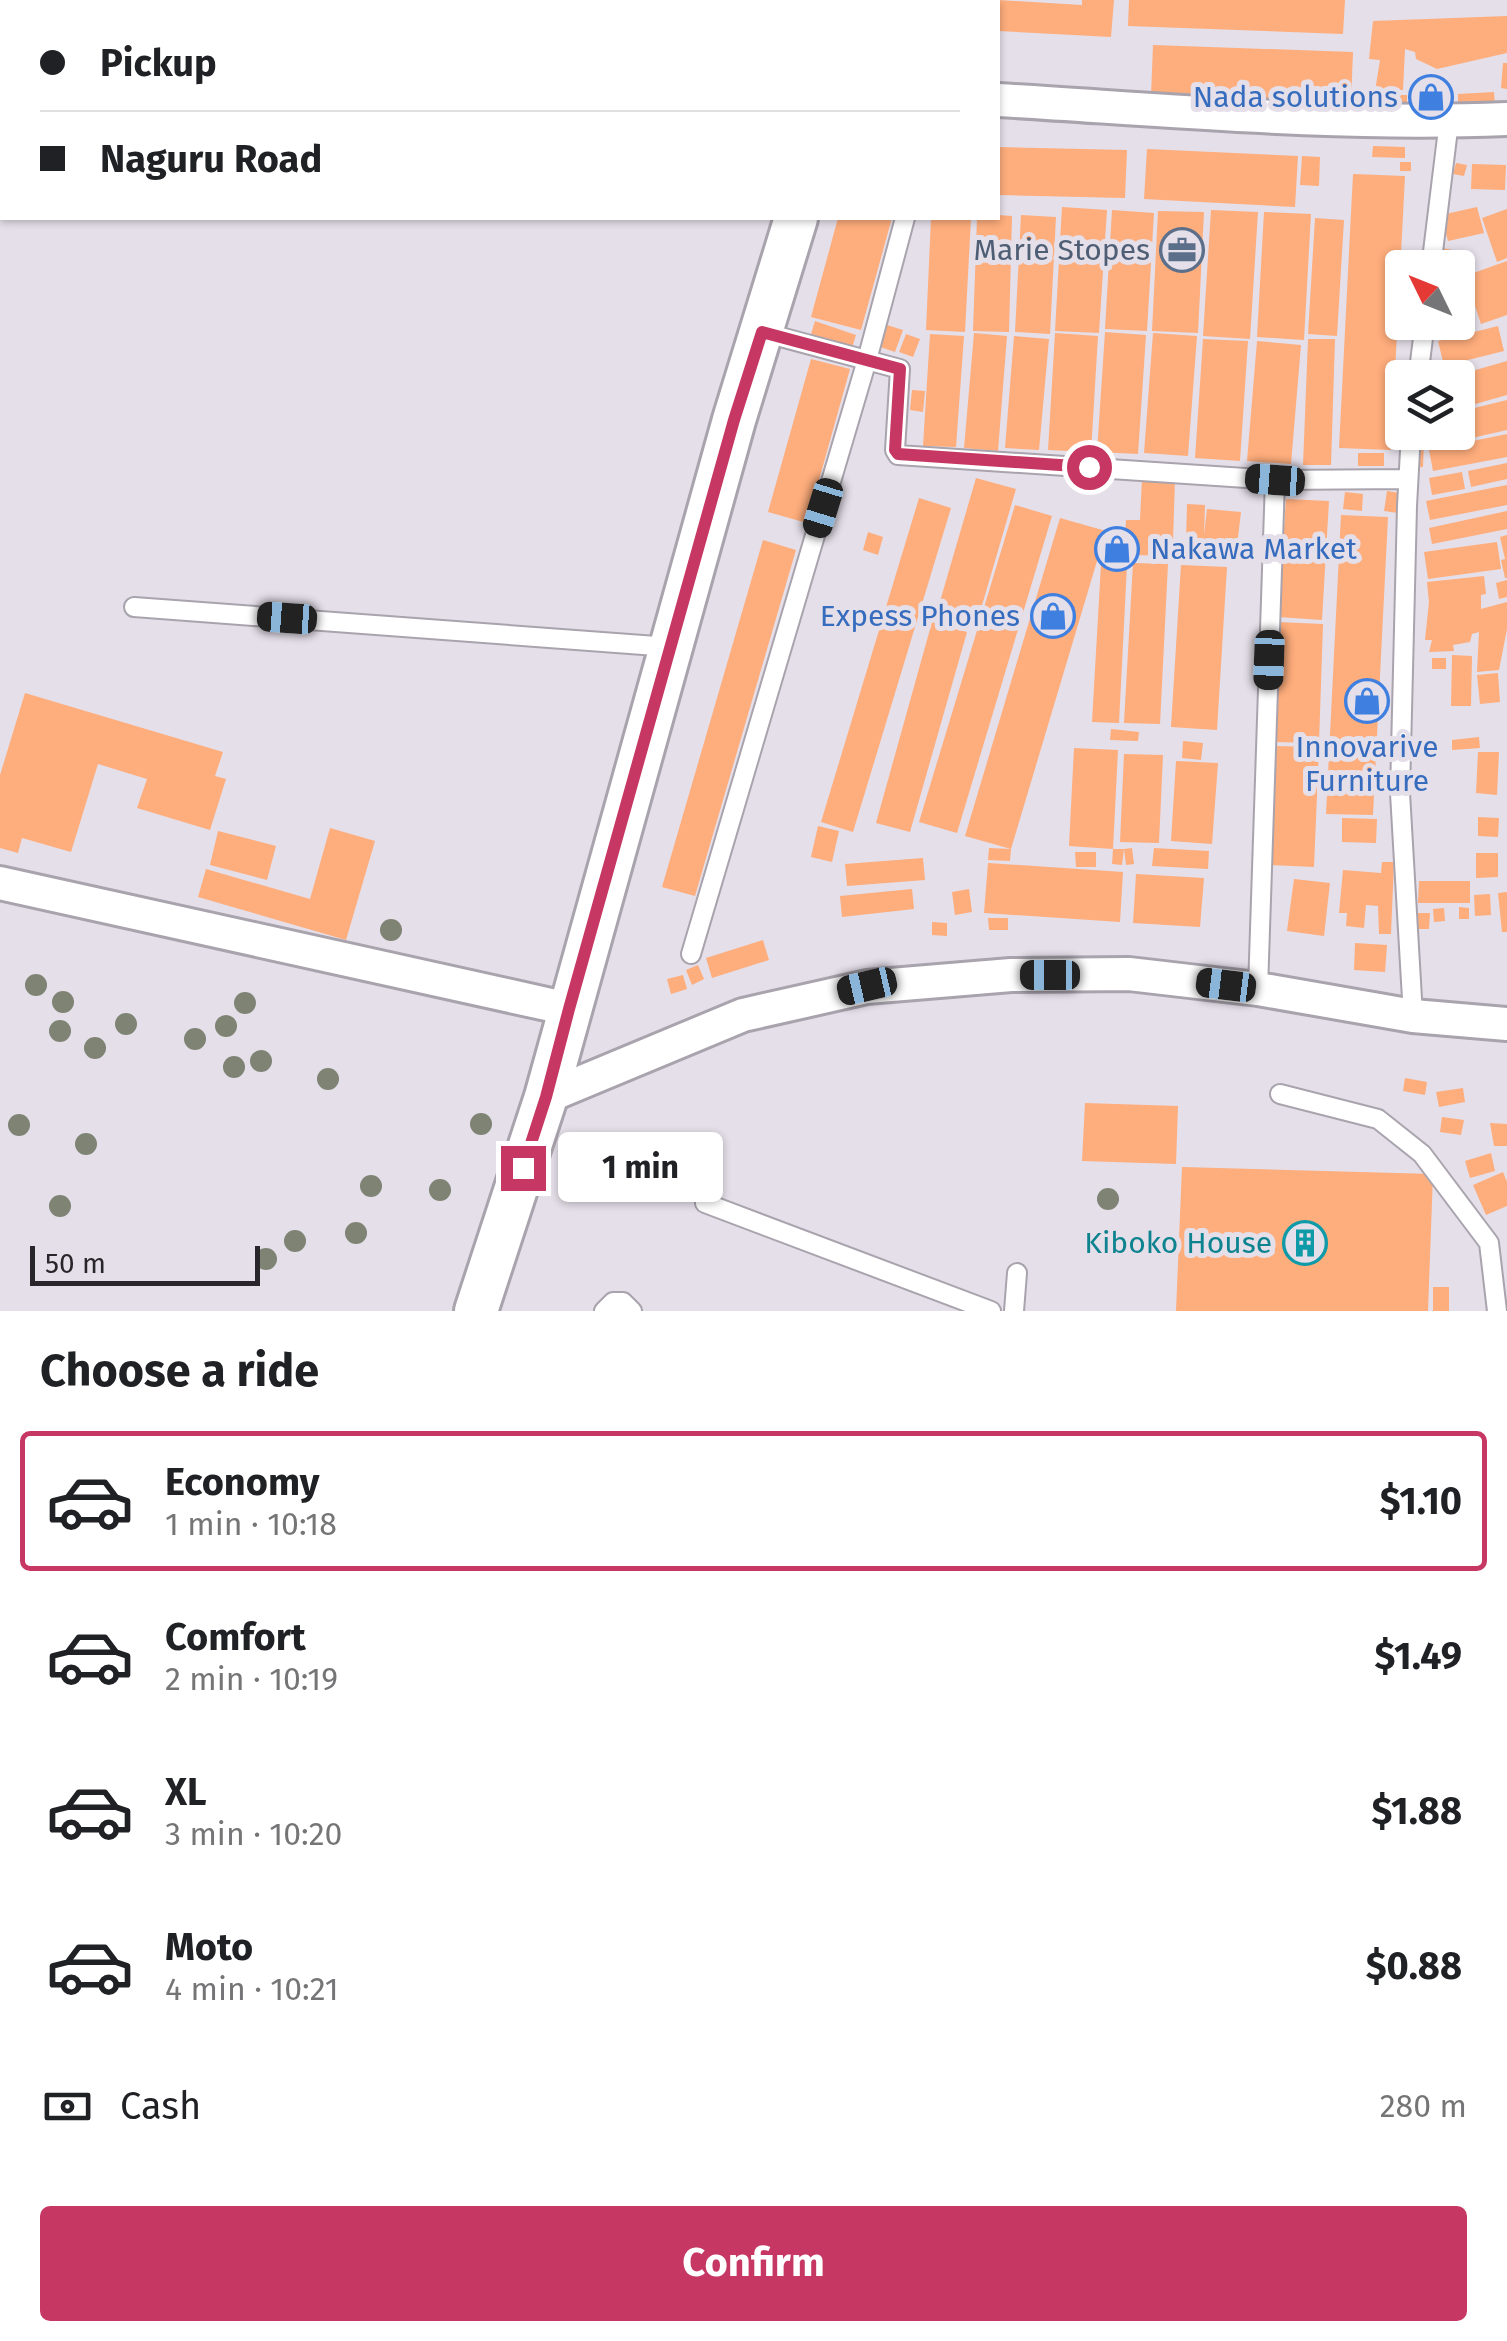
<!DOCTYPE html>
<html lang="en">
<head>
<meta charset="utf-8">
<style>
	body { margin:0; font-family:"Fira Sans",sans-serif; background:#f6f6f6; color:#202124; height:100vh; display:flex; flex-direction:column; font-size:38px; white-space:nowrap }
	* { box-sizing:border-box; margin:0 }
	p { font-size:32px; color:#757577 }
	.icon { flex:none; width:55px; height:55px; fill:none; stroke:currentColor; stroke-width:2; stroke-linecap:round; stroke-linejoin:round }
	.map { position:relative; height:1311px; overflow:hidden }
	.side { display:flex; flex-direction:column; background:#fff; flex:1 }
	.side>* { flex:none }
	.guide { position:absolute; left:0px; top:0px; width:1000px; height:220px; box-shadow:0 2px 8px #0004; display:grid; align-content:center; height:220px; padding:0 40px; background:#fff }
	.needle { width:65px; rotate:313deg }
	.fabs { position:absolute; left:1385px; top:250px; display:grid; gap:20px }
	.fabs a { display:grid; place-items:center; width:90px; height:90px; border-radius:10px; background:#fff; box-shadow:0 2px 8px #0004; font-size:50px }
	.scale { position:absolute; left:30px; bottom:25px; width:230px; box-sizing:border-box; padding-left:10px; border:5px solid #28262a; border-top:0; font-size:28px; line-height:35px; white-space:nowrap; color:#28262a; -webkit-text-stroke:8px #e5dfe9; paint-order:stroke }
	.end { position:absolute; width:45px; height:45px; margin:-22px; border:12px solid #c63863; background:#fff; box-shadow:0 0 0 5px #fff }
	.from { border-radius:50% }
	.bubble { position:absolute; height:70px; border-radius:10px; background:#fff; box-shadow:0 2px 8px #0004; font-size:32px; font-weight:700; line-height:70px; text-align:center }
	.car { position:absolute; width:30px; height:60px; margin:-30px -15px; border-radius:12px; box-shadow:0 0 8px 2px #0007; background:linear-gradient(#222 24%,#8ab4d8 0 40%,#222 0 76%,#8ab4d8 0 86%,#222 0) }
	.guide b { display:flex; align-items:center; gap:35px; height:95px; font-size:38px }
	.guide b+b { border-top:2px solid #e0e0e0 }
	.guide i { width:25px; height:25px; background:#202124 }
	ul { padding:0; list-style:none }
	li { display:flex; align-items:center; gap:30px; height:140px; margin:0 20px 15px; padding:0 20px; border:5px solid transparent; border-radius:10px }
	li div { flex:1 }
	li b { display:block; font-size:38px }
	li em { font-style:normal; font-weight:700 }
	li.selected { border-color:#c63863 }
	li>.icon { width:90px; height:90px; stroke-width:1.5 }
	h2 { padding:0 40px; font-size:45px; line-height:120px }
	.pay { display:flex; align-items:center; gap:25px; height:110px; padding:0 40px; font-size:38px }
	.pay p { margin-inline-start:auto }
	.cta { display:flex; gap:20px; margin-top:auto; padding:20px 40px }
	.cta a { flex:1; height:115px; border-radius:10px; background:#c63863; color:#fff; font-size:40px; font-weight:700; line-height:115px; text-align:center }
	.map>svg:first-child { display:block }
	.building { fill:#fead7c }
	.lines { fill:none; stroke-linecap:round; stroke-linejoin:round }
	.service-casing { stroke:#a9a3ad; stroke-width:22 }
	.minor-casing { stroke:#a9a3ad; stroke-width:38 }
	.tertiary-casing { stroke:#a9a3ad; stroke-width:48 }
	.service { stroke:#fff; stroke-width:18 }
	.minor { stroke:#fff; stroke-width:32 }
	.tertiary { stroke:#fff; stroke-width:42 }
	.tree { fill:#7e8374 }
	.route { stroke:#c63863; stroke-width:12 }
	.labels { text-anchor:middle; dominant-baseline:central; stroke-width:10; stroke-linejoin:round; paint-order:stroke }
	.shop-label { font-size:30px; fill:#366cbe; stroke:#e5dfe9; text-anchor:end }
	.service-label { font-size:30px; fill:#4e5e75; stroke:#e5dfe9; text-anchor:end }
	.culture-label { font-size:30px; fill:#0d838f; stroke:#e5dfe9; text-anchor:end }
</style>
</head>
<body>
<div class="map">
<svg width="1507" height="1311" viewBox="0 0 1507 1311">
	<rect width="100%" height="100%" fill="#e5dfe9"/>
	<!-- building -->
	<path class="building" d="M998,0L1082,5V0H1114L1111,37L998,31Z
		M1129,0H1345L1343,34L1128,26Z
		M1507,16V53L1437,69L1416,59L1415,52L1405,49L1403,90L1375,91L1380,60L1369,59L1373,21Z
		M1153,45L1353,52L1351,102L1151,96Z
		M1503,63H1507V89L1501,88Z
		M1494,92L1495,106L1458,109V94Z
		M1422,93H1443V110H1422Z
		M1379,95H1407V109H1379Z
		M1373,146L1405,147V158L1372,157Z
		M998,147L1127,150L1125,198L998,195Z
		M1147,149L1298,156L1295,207L1144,199Z
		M1302,156L1320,157L1319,186L1300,185Z
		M1400,162H1411V171H1400Z
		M1456,163L1467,165L1464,176L1453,174Z
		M1472,164L1506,165L1505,190L1471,189Z
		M1353,174L1405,176L1391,450L1339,448Z
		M1062,207L1107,210L1099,333L1055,331Z
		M1477,207L1484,233L1448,241L1441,215Z
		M1507,209V258L1497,262L1482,218Z
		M1112,210L1154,213L1147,331L1105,329Z
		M1211,210L1258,212L1250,339L1203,336Z
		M1158,211L1204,212L1198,333L1152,331Z
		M1264,212L1311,214L1304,340L1257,337Z
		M998,215L1012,216L1009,332L973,331L977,218H998Z
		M1021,215L1056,217L1050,334L1015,332Z
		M838,218H892L861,330L811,317Z
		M931,218H971L965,332L926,330Z
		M1315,218L1344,220L1337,336L1308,334Z
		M1442,248L1458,251L1455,268H1438Z
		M1507,261V315L1481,324L1465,276Z
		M1462,281L1465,300L1458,302V282Z
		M815,321L856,335L852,348L811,334Z
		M1435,322H1452V330L1435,329Z
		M887,325L903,330L895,352L880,347Z
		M1498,326L1504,351L1444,366L1438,341Z
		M1105,332L1146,335L1138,454L1097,452Z
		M974,333L1007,336L998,451L964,448Z
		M1055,333L1098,336L1091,452L1048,450Z
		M1153,333L1197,336L1188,456L1144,453Z
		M906,334L920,339L913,357L899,352Z
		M930,334L964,336L956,447L923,446Z
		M1014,336L1049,339L1039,450L1005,448Z
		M1203,339L1248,341L1240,461L1195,458Z
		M1308,339H1335L1331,465H1303Z
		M1257,341L1301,345L1291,464L1247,461Z
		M811,359L850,369L807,523L768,512Z
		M1507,361V395L1458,409V375Z
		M912,390L925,391L923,412L910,410Z
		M1507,400V430L1463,440L1458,412Z
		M1507,434V457L1433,471L1429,450Z
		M1414,442H1424L1423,467H1414Z
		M1358,453H1384V466H1358Z
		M1507,463V479L1471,487L1468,471Z
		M1462,472L1465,489L1432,495L1429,478Z
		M976,478L1016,489L976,626L936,615Z
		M1142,478L1175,479L1173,541L1186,542L1187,504L1205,505L1204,535L1207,509L1241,512L1237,546L1204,544L1203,556L1124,555L1126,520H1140Z
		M1507,485V505L1430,520L1426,501Z
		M1387,491L1400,493L1398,513L1384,511Z
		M1345,492L1363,494L1362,511L1343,509Z
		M919,498L951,508L853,832L821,822Z
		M1286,499L1329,501L1322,620L1278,617Z
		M1015,505L1052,516L957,833L919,822Z
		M1507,511V529L1432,544L1429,528Z
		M1341,515L1388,517L1373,815L1326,814Z
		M1060,518L1106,531L1011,849L1010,861L988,860L989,848L1011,849L965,836Z
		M868,532L883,537L878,555L863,550Z
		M1507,535V578H1505L1501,560L1505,559L1500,537Z
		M763,540L796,550L695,896L662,887Z
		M1497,542L1501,569L1428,579L1424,552Z
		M1133,563L1168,564L1160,724L1124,723Z
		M1101,564L1127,565L1119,723L1092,722Z
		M1181,565L1227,567L1217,730L1171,727Z
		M1484,576L1486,594L1481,595V609L1507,602V629L1499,670L1477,672L1479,632L1472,634L1470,642L1453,645L1454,651L1429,652L1432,640H1425L1429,602L1427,582Z
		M1507,580V597L1499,599L1496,583Z
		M932,622L967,632L910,832L876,823Z
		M1278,622L1323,624L1319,743L1273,742Z
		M1452,655L1472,656L1471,706H1451Z
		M1432,658H1446V669H1432Z
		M1498,673L1500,702L1480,704L1477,675Z
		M25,693L223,752L215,776L226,779L210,830L137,808L147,779L98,764L71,852L22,838L18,853L0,848V775Z
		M1111,729L1139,732L1138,741L1110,740Z
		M1479,737L1480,748L1452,750V740Z
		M1183,741L1203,743L1201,760L1182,758Z
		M1273,746L1319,747L1314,867L1269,865Z
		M1074,748L1118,750L1113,849L1069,846Z
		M1478,752H1499L1497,795L1476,793Z
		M1124,754L1163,755L1159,843L1120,842Z
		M1176,761L1218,763L1212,844L1171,841Z
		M1478,817L1499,818L1498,837L1478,836Z
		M1342,818L1377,819L1376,843L1342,842Z
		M818,826L839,831L832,862L811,857Z
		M330,828L375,841L346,940L198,897L206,869L310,899Z
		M218,831L276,846L267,880L210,865Z
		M1132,848L1134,864L1126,865L1124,849Z
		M1154,848L1209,851L1208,869L1152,866Z
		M1113,849H1124L1122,865L1112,864Z
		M1075,852H1096V867H1076Z
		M1476,853H1498V877L1476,878Z
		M923,858L925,880L847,886L845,864Z
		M1382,862H1394L1391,934H1379L1378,906L1366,905L1364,928L1346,926L1347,913H1339L1343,870L1381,873Z
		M988,863L1123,872L1120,922L984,913Z
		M1136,874L1204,878L1200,927L1133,923Z
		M1294,879L1330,883L1324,936L1287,931Z
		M1419,881H1470V903H1418Z
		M912,889L914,909L842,917L840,896Z
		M969,889L972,912L955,915L952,892Z
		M1507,892V932H1502L1498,893Z
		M1490,894L1491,915L1475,916L1474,895Z
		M1459,907L1469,908V919H1459Z
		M1444,908L1445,921L1434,922L1433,909Z
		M1414,913H1430L1429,929H1414Z
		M988,918H1008V930H989Z
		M932,922L947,923V936L932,935Z
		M763,940L769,960L712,978L706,958Z
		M1355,943L1387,945L1385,972L1354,970Z
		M698,965L704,979L692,985L686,970Z
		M683,975L687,989L671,994L667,979Z
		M1405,1078L1427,1082L1425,1095L1403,1091Z
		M1463,1088L1465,1102L1439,1107L1436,1092Z
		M1085,1103L1178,1106L1176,1164L1082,1161Z
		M1442,1117L1464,1120L1461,1135L1440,1132Z
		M1490,1123L1507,1124V1146H1494Z
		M1491,1153L1495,1171L1470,1178L1465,1161Z
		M1182,1167L1433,1174L1428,1311H1176Z
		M1503,1172L1507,1182V1206L1486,1215L1473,1185Z
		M1433,1287H1449V1311H1433Z"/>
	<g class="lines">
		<!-- service casing -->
		<g class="service-casing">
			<path id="service" d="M1431,268L1449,121
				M762,332L900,369L895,450L898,455L1275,480
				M1418,378L1425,322
				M1411,432L1407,506L1400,793L1413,1016
				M134,607L670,647
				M691,954L867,360L905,218
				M1258,989L1275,480L1408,479
				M1280,1094L1378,1119L1422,1154L1489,1243L1497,1311
				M705,1203L991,1311
				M604,1311L613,1302H623L632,1311
				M1014,1311L1017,1273"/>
		</g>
		<!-- minor casing -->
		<g class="minor-casing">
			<path id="minor" d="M998,100C1167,110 1337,126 1507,119
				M0,883L569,1009
				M546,1097L743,1015L867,987L1011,975L1129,974L1258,989L1413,1016L1507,1024"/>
		</g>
		<!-- tertiary casing -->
		<g class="tertiary-casing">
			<path id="tertiary" d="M862,2L863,0
				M476,1311L546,1097L734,420L796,218"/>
		</g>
		<!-- service -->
		<use href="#service" class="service"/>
		<!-- minor -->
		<use href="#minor" class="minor"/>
		<!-- tertiary -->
		<use href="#tertiary" class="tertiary"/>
	</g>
	<!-- trees -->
	<g class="tree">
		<circle cx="391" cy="930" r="11"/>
		<circle cx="36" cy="985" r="11"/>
		<circle cx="63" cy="1002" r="11"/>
		<circle cx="245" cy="1003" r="11"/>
		<circle cx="126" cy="1024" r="11"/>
		<circle cx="226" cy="1026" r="11"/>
		<circle cx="60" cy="1031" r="11"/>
		<circle cx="195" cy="1039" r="11"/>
		<circle cx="95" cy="1048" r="11"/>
		<circle cx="261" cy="1061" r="11"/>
		<circle cx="234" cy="1067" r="11"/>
		<circle cx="328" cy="1079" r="11"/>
		<circle cx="481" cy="1124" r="11"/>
		<circle cx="19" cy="1125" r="11"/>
		<circle cx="86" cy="1144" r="11"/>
		<circle cx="371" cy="1186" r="11"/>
		<circle cx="440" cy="1190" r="11"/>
		<circle cx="1108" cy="1199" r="11"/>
		<circle cx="60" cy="1206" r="11"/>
		<circle cx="356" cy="1233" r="11"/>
		<circle cx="295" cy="1241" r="11"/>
		<circle cx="266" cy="1259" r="11"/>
	</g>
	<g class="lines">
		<!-- route -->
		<path class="route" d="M523,1168L546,1097L569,1009L734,420L762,332L900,369L895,450L898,454L1089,467"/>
	</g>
	<!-- icons -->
	<defs>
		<g id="shop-ring" transform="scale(2.25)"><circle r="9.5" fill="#e5dfe9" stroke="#3f7fe0" stroke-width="1.5"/><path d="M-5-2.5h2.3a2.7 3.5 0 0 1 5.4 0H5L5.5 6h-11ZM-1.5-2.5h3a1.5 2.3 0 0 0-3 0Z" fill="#3f7fe0"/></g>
		<g id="office-ring" transform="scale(2.25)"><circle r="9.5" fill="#e5dfe9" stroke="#5c6f8a" stroke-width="1.5"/><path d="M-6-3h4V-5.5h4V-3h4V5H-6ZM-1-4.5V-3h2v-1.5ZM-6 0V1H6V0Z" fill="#5c6f8a"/></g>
		<g id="building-ring" transform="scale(2.25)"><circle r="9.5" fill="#e5dfe9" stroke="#0f9aa8" stroke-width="1.5"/><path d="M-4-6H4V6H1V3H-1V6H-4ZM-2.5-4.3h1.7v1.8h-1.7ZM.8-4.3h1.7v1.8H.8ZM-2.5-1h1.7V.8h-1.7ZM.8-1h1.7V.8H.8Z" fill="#0f9aa8"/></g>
	</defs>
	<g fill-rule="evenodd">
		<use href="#shop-ring" x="1431" y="97"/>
		<use href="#office-ring" x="1182" y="250"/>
		<use href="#shop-ring" x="1117" y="549"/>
		<use href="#shop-ring" x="1053" y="616"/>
		<use href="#shop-ring" x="1367" y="701"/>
		<use href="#building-ring" x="1305" y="1243"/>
	</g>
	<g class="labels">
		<!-- shop labels -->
		<g class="shop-label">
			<text x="1398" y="97">Nada solutions</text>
			<text x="1150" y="549" text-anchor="start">Nakawa Market</text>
			<text x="1020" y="616">Expess Phones</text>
			<text x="1367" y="747" text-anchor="middle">Innovarive<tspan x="1367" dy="34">Furniture</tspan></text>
		</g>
		<!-- service labels -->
		<g class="service-label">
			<text x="1150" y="250">Marie Stopes</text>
		</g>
		<!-- culture labels -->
		<g class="culture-label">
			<text x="1272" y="1243">Kiboko House</text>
		</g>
	</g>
</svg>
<div class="fabs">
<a><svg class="needle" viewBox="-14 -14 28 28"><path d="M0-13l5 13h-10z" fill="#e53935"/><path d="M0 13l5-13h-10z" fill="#757577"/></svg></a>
<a><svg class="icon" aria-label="layers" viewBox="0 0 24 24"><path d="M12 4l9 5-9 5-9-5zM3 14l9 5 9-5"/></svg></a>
</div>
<div class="scale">50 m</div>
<i class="end from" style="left:1089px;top:467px"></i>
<i class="end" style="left:523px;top:1168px"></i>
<div class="bubble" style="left:558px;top:1132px;width:165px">1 min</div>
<i class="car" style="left:1275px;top:480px;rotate:274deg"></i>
<i class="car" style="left:823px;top:508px;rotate:197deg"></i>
<i class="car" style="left:287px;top:618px;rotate:274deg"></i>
<i class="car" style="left:1269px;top:660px;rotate:182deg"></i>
<i class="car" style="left:1050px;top:975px;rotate:270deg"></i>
<i class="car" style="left:1226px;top:985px;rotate:277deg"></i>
<i class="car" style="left:867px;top:986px;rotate:257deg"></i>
<div class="guide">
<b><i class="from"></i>Pickup</b>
<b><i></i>Naguru Road</b>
</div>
</div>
<section class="side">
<h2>Choose a ride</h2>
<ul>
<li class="selected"><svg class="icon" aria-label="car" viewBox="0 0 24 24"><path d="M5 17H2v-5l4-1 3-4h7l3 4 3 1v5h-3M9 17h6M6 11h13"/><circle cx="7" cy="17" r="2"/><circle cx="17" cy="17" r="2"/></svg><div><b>Economy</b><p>1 min · 10:18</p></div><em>$1.10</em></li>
<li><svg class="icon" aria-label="car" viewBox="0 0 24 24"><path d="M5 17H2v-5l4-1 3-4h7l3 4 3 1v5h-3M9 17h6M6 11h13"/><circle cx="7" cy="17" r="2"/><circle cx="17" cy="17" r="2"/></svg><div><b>Comfort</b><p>2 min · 10:19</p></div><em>$1.49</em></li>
<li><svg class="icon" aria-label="car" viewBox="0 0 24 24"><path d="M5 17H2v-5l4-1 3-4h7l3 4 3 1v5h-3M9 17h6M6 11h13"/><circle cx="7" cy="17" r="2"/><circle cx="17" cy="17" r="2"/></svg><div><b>XL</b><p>3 min · 10:20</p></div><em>$1.88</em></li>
<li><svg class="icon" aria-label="car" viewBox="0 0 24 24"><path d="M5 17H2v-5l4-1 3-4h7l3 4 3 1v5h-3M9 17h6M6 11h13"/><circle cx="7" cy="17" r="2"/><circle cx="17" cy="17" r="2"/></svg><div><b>Moto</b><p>4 min · 10:21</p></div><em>$0.88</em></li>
</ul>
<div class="pay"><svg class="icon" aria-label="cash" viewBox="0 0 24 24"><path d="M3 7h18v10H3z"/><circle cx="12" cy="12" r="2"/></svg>Cash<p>280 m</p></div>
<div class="cta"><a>Confirm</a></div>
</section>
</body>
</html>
